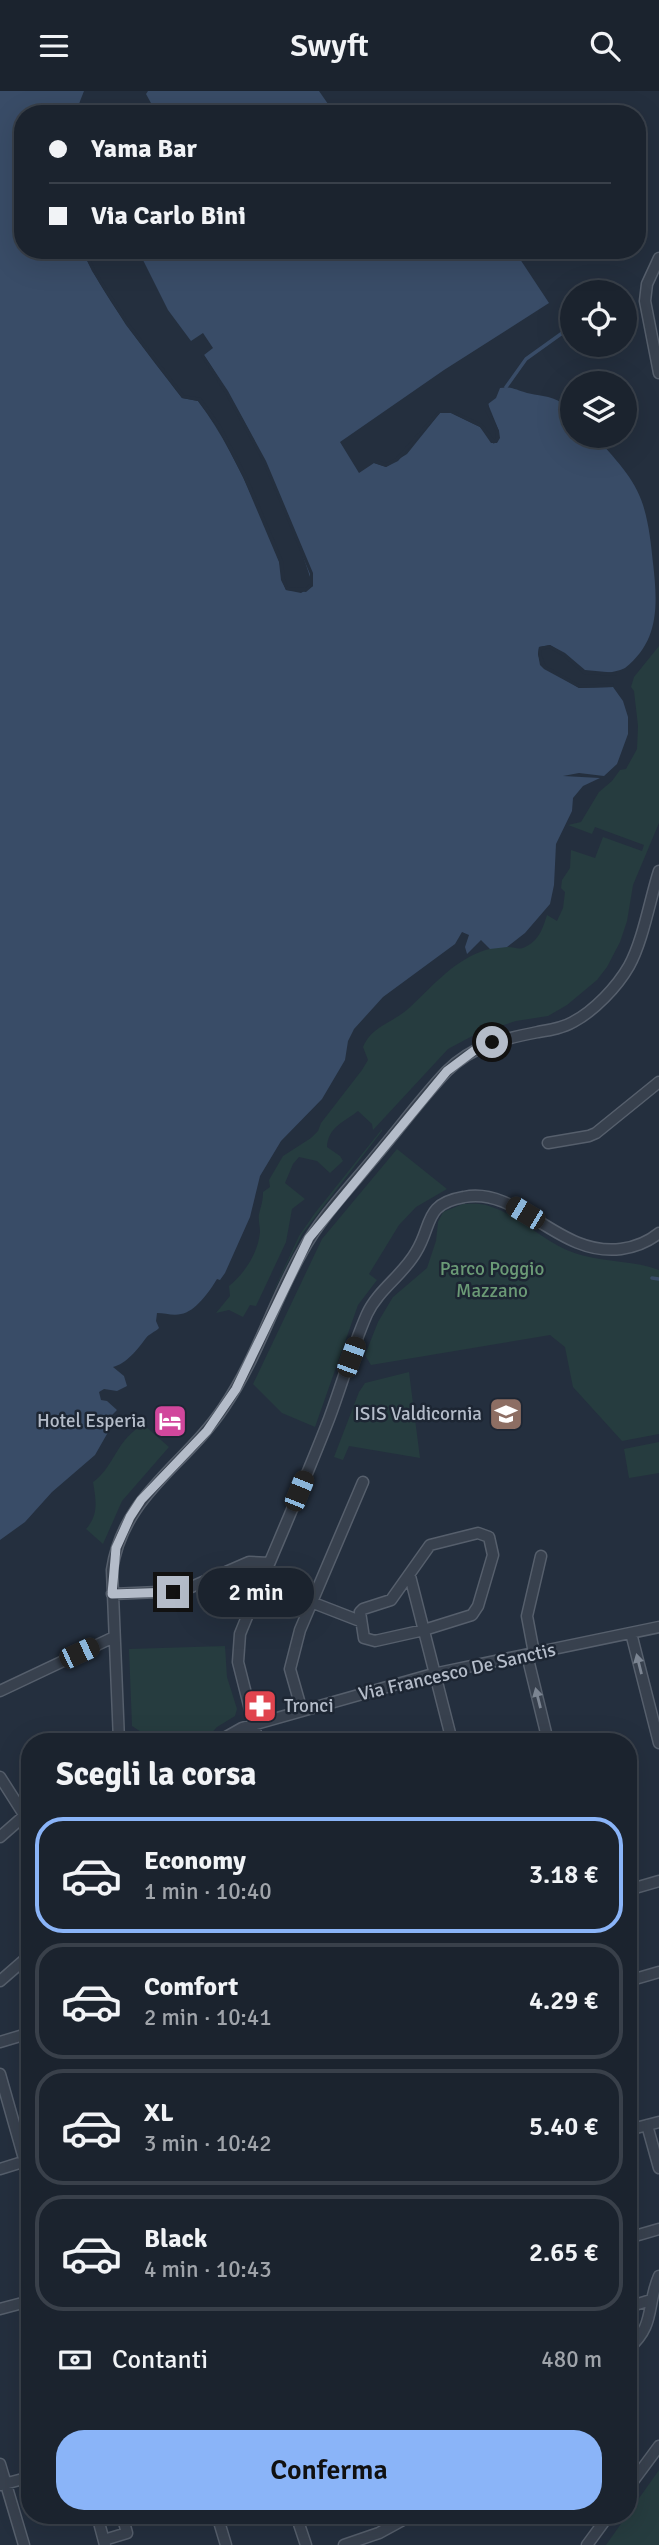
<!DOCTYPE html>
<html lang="it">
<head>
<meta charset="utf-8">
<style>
	body { margin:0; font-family:Signika,sans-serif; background:#242b36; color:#f1f3f6; height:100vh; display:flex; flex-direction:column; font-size:26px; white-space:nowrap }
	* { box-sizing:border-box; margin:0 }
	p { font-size:23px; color:#a0a4aa }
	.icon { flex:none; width:38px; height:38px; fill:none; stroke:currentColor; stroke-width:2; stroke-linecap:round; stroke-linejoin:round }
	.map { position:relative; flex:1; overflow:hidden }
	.drawer { position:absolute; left:21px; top:1642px; width:616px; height:791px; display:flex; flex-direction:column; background:#1b232e; border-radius:28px; box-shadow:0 7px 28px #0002,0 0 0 2px #39404a }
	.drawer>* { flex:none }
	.hud { position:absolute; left:14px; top:14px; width:632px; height:154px; border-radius:28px; box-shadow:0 7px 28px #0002,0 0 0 2px #39404a; display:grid; align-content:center; height:154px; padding:0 35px; background:#1b232e }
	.controls { position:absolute; left:560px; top:189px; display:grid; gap:14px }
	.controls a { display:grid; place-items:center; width:77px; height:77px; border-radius:50%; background:#1b232e; box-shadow:0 7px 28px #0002,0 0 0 2px #39404a; font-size:35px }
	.end { position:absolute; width:32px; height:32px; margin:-16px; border:9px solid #b4bcc9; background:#111; box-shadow:0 0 0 4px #111 }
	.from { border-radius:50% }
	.bubble { position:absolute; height:49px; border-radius:24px; background:#1b232e; box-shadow:0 7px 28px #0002,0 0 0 2px #39404a; font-size:23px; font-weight:600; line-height:49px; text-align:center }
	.car { position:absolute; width:21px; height:42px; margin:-21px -10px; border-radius:9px; box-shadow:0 0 5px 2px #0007; background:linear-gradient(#222 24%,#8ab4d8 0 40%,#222 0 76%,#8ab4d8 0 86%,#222 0) }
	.hud b { display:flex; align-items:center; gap:24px; height:66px; font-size:26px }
	.hud b+b { border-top:2px solid #39404a }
	.hud i { width:18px; height:18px; background:#f1f3f6 }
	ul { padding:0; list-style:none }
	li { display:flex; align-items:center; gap:21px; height:116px; margin:0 14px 10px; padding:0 21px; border:4px solid #39404a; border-radius:28px }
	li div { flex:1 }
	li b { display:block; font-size:26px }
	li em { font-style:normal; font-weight:600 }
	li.on { border-color:#8ab4f8 }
	li>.icon { width:63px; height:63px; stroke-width:1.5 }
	h2 { padding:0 35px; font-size:32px; line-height:84px }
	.pay { display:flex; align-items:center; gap:18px; height:77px; padding:0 35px; font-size:26px }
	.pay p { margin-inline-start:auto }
	.primary-button { display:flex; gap:14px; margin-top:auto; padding:14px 35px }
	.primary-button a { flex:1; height:80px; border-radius:28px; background:#8ab4f8; color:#111; font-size:28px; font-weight:600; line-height:80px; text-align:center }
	header { display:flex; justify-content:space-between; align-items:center; height:91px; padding:0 35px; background:#1b232e; font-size:32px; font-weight:600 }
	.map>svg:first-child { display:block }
	.green { fill:#263c3f }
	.water { fill:#394c67 }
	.pier { fill:#242f3e }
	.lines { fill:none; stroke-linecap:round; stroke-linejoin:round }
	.stream { stroke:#394c67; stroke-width:3.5 }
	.minor-casing { stroke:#565f6c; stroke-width:13 }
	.minor { stroke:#38414e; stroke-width:10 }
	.oneway { fill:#7c8592 }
	.route { stroke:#b4bcc9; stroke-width:9 }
	.labels { text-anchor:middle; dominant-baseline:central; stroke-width:5; stroke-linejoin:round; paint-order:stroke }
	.park-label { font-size:19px; fill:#6b9a76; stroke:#1d2633 }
	.poi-label { font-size:19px; fill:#b4bcc9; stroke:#1d2633; text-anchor:end }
	.street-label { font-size:19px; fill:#b4bcc9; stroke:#1d2633 }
</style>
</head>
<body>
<header><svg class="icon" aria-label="menu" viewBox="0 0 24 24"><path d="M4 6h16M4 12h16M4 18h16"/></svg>Swyft<svg class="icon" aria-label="search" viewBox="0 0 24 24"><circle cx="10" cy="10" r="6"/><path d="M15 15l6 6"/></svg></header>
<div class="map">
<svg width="659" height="2454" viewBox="0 0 659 2454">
	<rect width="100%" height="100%" fill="#242f3e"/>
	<!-- green -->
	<path class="green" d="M659,555V732L633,794L627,830L620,851L607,876L597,889L567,914L548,925L516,930L476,943L448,958L373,1039L372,1033L358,1020C344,1031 328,1036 327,1056L340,1065L343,1070L330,1082L317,1070L299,1066L293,1073L285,1092L305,1108L292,1118L286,1151L256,1215L250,1214L243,1226L229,1219L216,1222L230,1205L229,1195C245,1182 258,1162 260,1141C260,1135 258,1129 259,1123C261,1115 263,1110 263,1101L270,1096L269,1089L283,1065L311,1047L318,1040L321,1032L362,979L368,969L363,956C372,935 392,932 408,918C430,898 451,872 480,861C488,858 499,855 507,856C516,856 519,860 527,855C540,848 543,836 547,824L557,830L563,817L565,801L561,797L562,789L570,777L571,759L595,767L603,746L642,760L644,754L595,736L592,743L568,734L581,731L599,701L612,690L620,679L626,678L637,658L638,635L634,600L631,596L634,586Z
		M382,1038V1040L302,1143L267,1214L299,1145L315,1122Z
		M397,1058L447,1098L416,1116L399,1134L369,1183L377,1189L358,1214L315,1336L282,1322L253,1293L322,1148Z
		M463,1113C471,1113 481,1112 489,1115C524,1126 547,1156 585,1165C609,1171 635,1170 659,1179V1343L622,1350L573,1296L565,1256L550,1244L371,1274L365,1264L378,1231L393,1206L427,1177L436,1150L438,1131L443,1121Z
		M409,1281L420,1367L349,1355L343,1369L334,1366L359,1301L365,1292Z
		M144,1334L169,1356L122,1410L103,1453L86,1438C99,1424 96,1409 93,1391C114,1377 117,1346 144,1334Z
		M659,1351V1382L629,1387L624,1358Z
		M225,1555L227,1586L237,1618L235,1625L217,1636L204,1650H155L132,1635L129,1558Z
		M659,2379V2454H606Z"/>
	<!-- water -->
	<path class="water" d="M0,0H84L75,23H23V159H82C108,214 146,260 182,307L198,310C233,357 256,413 278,467C282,478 281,488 286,499L301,502L313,495C285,408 254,340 204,264L213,257L203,242L191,250L168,219L138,159H514L549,212L444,279L340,351L359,382L374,372L386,376L407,363L440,322H451L480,336L494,353L499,340L488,313L496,307L500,297C511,295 516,299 527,302C548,307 554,303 572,321V345H595C613,366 635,387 643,414C649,433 651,453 653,472C658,515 659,550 625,577C616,582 595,584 584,579C575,575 562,560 550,554L539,556L538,563L541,574L579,597L613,596L623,610L628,626V643L617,673L604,685L579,682L563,685L600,687L583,695L573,707L572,720L556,753L554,794L550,813L525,842L507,856L490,858L481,849L467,863L465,856L469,844L462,841L455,853L383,906L354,938L348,950L345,969L322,1008L281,1050L260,1085L250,1126L225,1182L220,1189L217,1188C210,1200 195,1221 181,1223C173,1225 165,1222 157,1222L156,1230L159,1237C155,1241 149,1243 146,1247C138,1258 126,1273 113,1276L124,1285L127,1295L117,1300L104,1298L99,1301L101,1309L107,1310L117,1319L111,1325V1336L95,1364L52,1401L25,1431L0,1449Z
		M148,0H319L335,23H157L146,3Z"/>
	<!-- pier -->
	<path class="pier" d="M82,159H86L95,179L129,232L184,304L201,307L221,335L247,385L283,470L285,488L288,496L305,497L310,493V483L263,371L225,302L201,265L204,264L228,300L266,370L313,482V495L306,501L286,499L281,489L279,471L243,386L218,337L198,310L182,307L126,234L92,180Z
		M488,309L489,319L499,340L500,347L497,352H491L480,336L451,322H440L398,370L386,376L374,372L377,369L386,372L396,367L439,319H452L482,333L495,349L496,341L485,319V312Z
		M550,554L565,562L585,579L617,582V585L584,583L563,565L549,557L542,559L541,563L546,575L580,594L614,592L613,596L579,597L544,578L540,574L538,563L539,556Z"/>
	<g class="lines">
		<!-- stream -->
		<path class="stream" d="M506,296L526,268L572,235
			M652,1187L659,1188"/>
		<!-- minor casing -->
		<g class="minor-casing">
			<path id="minor" d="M659,167L647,193L645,210L659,282
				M548,1052L589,1045L596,1042L659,991
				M478,1442L489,1446L493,1464L478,1515L472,1524L424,1539L375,1550L364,1547L360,1521L363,1518L391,1509L430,1454Z
				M410,1485L452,1650
				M112,1503L182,1500L249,1471L269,1472
				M311,1511L360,1530
				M631,1542L659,1652
				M534,1562L527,1525L541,1465
				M527,1564L548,1650
				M0,1600L114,1546
				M302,1620L290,1578L300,1539L363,1391
				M119,1650L112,1479C123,1404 185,1375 224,1316C257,1268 273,1211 302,1161C322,1124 353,1093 379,1061C402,1034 423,1005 447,980C473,954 503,948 538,941C550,939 563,937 573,931C594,920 617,896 629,875C643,850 650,808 659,780
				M219,1650L242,1637L433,1583L659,1536
				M258,1650L238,1571L240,1543C269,1471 301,1400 329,1328C342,1293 352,1257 367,1223C378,1199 403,1184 416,1161C433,1134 423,1113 464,1106C519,1095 558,1166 621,1158C635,1156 648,1151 659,1142
				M0,1686L30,1733
				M0,1746L24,1725
				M628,1799L659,1790
				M0,1890L30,1864
				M628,1890L659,1881
				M0,1951L30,1942
				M0,1983L30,2089
				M647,2034L659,2077
				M628,2039L659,2031
				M0,2078L29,2069
				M628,2147L659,2138
				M628,2216L651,2209
				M0,2218L30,2210
				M628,2258C656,2234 646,2215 659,2185
				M0,2373L24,2454
				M1,2394L30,2386
				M628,2397L659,2355
				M97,2424L105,2454
				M217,2424L226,2454
				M296,2424L306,2454
				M104,2449L127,2442L122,2424
				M344,2454L379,2442L412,2424
				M587,2454L609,2424"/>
		</g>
		<!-- minor -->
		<use href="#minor" class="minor"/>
	</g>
	<!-- one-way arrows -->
	<defs><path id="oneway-solid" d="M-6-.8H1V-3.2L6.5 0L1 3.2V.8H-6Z" transform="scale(1.75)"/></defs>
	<g class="oneway">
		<use href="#oneway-solid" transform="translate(639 1573) rotate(-104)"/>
		<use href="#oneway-solid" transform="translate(538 1607) rotate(-104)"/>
	</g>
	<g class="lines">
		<!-- route -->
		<path class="route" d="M173,1501L112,1503L116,1457L130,1426L141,1409L207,1340L236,1298L309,1147L447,980L475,959L492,951"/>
	</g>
	<!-- icons -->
	<defs>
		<g id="school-square" transform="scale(1.75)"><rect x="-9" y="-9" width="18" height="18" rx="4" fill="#8d6e63" stroke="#1d2633"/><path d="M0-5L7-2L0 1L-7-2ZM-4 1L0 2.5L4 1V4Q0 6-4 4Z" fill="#fff"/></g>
		<g id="hotel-square" transform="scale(1.75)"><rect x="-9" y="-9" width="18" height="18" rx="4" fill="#d1479c" stroke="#1d2633"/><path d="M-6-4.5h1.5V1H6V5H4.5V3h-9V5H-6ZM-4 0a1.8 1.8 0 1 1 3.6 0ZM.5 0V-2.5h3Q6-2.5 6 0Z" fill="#fff"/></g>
		<g id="pharmacy-square" transform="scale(1.75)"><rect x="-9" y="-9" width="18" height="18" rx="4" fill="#e0444e" stroke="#1d2633"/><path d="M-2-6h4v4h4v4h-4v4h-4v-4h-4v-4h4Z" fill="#fff"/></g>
	</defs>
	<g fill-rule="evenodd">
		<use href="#school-square" x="506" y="1323"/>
		<use href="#hotel-square" x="170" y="1330"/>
		<use href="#pharmacy-square" x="260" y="1615"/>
	</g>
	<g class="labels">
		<!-- park labels -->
		<g class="park-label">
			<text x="492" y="1178">Parco Poggio<tspan x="492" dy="22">Mazzano</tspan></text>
		</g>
		<!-- poi labels -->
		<g class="poi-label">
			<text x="482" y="1323">ISIS Valdicornia</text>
			<text x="146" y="1330">Hotel Esperia</text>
			<text x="284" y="1615" text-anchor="start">Tronci</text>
		</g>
		<!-- street labels -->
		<g class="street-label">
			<text transform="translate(457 1581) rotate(-13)">Via Francesco De Sanctis</text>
		</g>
	</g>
</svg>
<div class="controls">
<a><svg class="icon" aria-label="locate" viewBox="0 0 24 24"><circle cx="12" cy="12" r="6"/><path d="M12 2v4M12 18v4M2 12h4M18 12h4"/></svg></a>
<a><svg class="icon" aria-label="layers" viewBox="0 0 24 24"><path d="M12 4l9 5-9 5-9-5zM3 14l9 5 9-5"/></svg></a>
</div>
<i class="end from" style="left:492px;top:951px"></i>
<i class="end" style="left:173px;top:1501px"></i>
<div class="bubble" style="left:198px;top:1477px;width:116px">2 min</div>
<i class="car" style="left:525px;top:1122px;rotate:301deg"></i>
<i class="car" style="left:351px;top:1266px;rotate:20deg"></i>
<i class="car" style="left:299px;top:1400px;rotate:22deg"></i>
<i class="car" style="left:79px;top:1562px;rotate:65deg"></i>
<div class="hud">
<b><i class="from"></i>Yama Bar</b>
<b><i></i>Via Carlo Bini</b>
</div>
<section class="drawer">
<h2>Scegli la corsa</h2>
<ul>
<li class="on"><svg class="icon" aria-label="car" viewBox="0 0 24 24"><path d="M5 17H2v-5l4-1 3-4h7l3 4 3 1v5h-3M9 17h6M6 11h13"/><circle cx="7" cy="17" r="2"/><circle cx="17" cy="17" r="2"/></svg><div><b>Economy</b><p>1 min · 10:40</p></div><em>3.18 €</em></li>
<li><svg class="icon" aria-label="car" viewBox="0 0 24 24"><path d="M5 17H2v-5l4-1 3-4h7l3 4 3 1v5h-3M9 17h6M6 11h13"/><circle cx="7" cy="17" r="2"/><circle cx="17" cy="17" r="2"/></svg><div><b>Comfort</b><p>2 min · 10:41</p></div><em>4.29 €</em></li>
<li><svg class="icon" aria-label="car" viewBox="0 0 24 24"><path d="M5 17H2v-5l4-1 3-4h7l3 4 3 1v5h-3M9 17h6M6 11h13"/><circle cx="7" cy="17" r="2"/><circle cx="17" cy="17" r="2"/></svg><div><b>XL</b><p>3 min · 10:42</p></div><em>5.40 €</em></li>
<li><svg class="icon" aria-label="car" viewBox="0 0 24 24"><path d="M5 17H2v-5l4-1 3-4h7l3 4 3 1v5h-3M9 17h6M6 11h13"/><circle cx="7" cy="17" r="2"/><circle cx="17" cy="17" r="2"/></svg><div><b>Black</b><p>4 min · 10:43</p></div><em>2.65 €</em></li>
</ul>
<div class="pay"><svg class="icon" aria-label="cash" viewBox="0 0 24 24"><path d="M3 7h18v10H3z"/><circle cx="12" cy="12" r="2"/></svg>Contanti<p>480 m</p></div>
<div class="primary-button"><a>Conferma</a></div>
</section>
</div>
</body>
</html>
